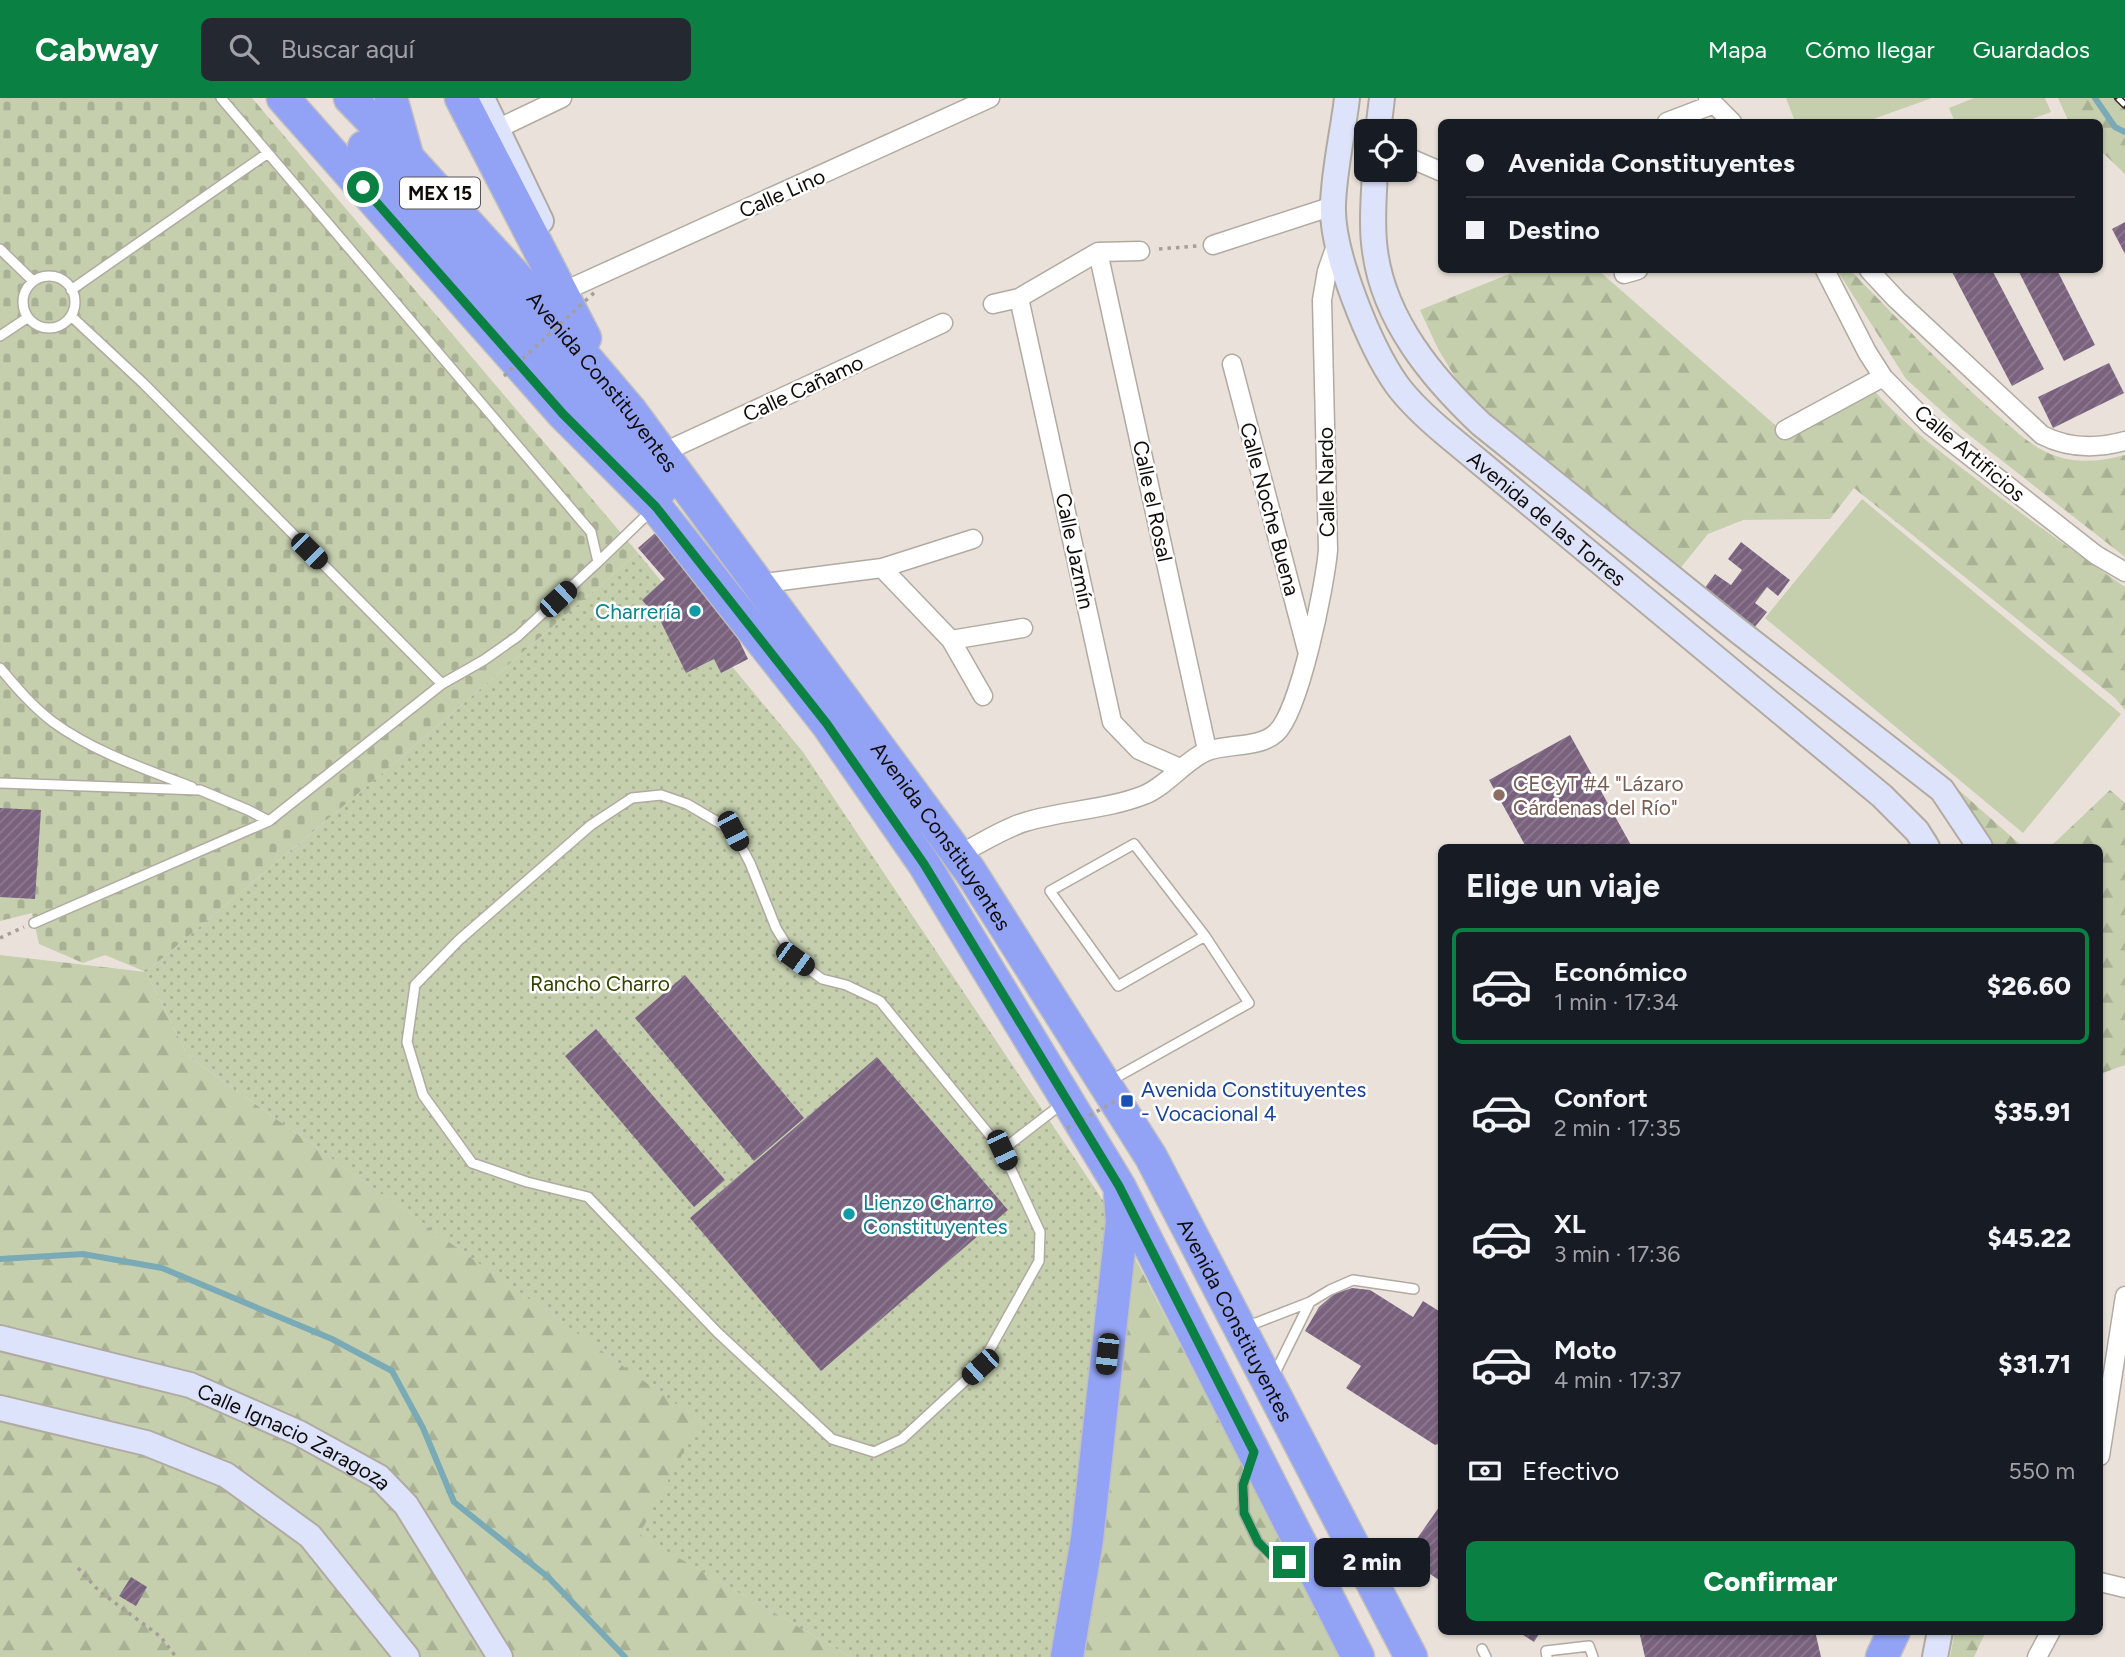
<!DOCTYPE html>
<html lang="es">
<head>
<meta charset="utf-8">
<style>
	body { margin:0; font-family:Figtree,sans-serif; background:#242831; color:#f1f3f6; height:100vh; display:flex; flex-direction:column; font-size:26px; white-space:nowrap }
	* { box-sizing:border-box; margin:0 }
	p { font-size:23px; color:#9ea1a6 }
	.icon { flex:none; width:38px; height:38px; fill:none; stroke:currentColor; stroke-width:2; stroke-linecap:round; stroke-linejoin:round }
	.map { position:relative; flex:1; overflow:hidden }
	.side { position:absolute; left:1438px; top:746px; width:665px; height:791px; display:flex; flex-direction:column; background:#171b24; border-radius:10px; box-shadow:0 2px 5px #0004 }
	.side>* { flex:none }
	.top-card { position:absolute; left:1438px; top:21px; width:665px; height:154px; border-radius:10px; box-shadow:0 2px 5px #0004; display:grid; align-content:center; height:154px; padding:0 28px; background:#171b24 }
	.buttons { position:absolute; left:1354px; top:21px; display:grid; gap:14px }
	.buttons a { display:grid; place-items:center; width:63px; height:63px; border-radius:10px; background:#171b24; box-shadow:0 2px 5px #0004; font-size:35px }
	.end { position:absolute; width:32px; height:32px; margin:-16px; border:9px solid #0b8043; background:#fff; box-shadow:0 0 0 4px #fff }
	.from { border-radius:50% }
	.bubble { position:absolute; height:49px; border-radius:10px; background:#171b24; box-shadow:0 2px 5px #0004; font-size:23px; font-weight:800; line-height:49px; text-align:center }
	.car { position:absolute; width:21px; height:42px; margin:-21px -10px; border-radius:9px; box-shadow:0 0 5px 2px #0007; background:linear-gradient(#222 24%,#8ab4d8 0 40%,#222 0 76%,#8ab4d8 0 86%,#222 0) }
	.top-card b { display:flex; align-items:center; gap:24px; height:66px; font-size:26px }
	.top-card b+b { border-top:2px solid #363941 }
	.top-card i { width:18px; height:18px; background:#f1f3f6 }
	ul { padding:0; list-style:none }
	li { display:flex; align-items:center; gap:21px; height:116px; margin:0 14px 10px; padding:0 14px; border:4px solid transparent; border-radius:10px }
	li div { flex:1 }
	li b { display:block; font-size:26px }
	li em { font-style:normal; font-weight:800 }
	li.current { border-color:#0b8043 }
	li>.icon { width:63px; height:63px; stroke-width:1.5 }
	h2 { padding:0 28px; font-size:32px; line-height:84px }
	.pay { display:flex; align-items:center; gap:18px; height:77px; padding:0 28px; font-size:26px }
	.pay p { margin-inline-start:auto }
	.action { display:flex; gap:14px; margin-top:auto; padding:14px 28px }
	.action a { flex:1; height:80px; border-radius:10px; background:#0b8043; color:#fff; font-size:28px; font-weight:800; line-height:80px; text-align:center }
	header { display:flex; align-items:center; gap:42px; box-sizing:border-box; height:98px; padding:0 35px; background:#0b8043; color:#fff }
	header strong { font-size:33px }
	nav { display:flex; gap:38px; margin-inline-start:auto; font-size:24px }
	.search { width:490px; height:63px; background:#242831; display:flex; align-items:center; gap:18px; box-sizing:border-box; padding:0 24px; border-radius:10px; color:#9ea1a6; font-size:26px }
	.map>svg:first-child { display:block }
	.grass { fill:#c5cfae }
	.forest { fill:url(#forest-firs) }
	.cemetery { fill:url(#cemetery-stones) }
	.park { fill:url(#park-dots) }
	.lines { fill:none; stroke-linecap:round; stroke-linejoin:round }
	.stream { stroke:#7aaab6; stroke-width:6 }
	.building { fill:url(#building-hatch) }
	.lane-casing { stroke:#b1aaa1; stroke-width:12 }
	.street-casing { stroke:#b1aaa1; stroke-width:21 }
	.secondary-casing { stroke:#b1aaa1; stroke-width:28 }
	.highway-casing { stroke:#c1c0bf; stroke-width:35 }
	.path { stroke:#a59f98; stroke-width:3.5; stroke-dasharray:3.5 5; stroke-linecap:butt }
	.lane { stroke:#fff; stroke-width:9 }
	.street { stroke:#fff; stroke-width:18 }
	.secondary { stroke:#dee3fc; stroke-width:24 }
	.highway { stroke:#92a2f4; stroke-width:32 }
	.rail-casing { stroke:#332f2c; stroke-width:8 }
	.rail { stroke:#fff; stroke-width:5; stroke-dasharray:16; stroke-linecap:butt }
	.path-bridge { stroke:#a59f98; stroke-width:3.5; stroke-dasharray:3.5 5; stroke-linecap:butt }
	.route { stroke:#0b8043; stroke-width:9 }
	.culture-dot { fill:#0f9aa8; stroke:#fff; stroke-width:2.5 }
	.education-dot { fill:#8d6e63; stroke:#fff; stroke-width:2.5 }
	.transit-dot { fill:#1a4fb4; stroke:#fff; stroke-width:2.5 }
	.labels { text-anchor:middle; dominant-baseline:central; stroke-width:5; stroke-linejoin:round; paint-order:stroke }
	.shield { fill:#fff; stroke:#575554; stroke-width:2 }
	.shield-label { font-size:19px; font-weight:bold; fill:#0f0c0a }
	.street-label { font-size:21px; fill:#0f0c0a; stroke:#fff }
	.culture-label { font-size:21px; fill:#0d838f; stroke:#fff; text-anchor:end }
	.education-label { font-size:21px; fill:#785e54; stroke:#fff; text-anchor:start }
	.park-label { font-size:21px; fill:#344001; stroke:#fff }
	.transit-label { font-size:21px; fill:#164399; stroke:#fff; text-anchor:start }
</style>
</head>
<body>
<header>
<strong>Cabway</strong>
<div class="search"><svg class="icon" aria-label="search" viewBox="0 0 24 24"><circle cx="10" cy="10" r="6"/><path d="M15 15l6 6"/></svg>Buscar aquí</div>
<nav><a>Mapa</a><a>Cómo llegar</a><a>Guardados</a></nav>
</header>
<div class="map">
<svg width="2125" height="1559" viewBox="0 0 2125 1559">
	<defs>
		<pattern id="forest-firs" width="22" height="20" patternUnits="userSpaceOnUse" patternTransform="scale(1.75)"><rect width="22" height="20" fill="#c5cfae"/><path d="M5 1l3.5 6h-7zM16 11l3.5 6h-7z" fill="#a8b194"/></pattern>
		<pattern id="cemetery-stones" width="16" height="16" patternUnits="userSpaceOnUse" patternTransform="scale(1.75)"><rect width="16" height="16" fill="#c5cfae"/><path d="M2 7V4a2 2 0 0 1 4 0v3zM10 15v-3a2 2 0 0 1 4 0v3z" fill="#a8b194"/></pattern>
		<pattern id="park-dots" width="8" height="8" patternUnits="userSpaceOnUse" patternTransform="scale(1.75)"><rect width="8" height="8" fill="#c5cfae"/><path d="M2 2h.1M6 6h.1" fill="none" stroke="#a8b194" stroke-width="1.8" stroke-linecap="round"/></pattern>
		<pattern id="building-hatch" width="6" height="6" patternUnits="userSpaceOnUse" patternTransform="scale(1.75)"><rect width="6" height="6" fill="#7a627f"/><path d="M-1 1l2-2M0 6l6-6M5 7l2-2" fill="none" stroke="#8c7b90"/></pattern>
	</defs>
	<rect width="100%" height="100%" fill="#eae2da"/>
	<!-- grass -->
	<path class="grass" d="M1786,0H1932L1865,24H1795Z
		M1974,0H2045L2051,14L2024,24H1955L1949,10Z
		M1862,401L2121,616L2023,735L1765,520Z"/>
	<!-- forest -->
	<path class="forest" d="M2058,0H2125V76L2100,52V24H2072L2067,20Z
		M1519,172H1598L1783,334L1870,288C1899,322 1935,350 1971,377C2021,416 2073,453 2125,489V612L2115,600L1854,390L1830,421L1743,422L1708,436L1678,473L1501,329L1463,292L1438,251L1420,212Z
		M1837,172H1850C1897,220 1944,270 1995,315C2014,331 2032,350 2056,358C2079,366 2102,363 2125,357V459L1964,333L1906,281Z
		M1925,662L2023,749H1996C1977,717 1946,693 1919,669Z
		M2110,692L2125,705V967L2100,976V749H2050Z
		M0,857L146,874L188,958L701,1323L640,1437L851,1559H0Z
		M1112,1116L1342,1559H1051L1068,1470Z
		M1955,1533H1986L1974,1559H1950Z"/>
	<!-- cemetery -->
	<path class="cemetery" d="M0,0H252L638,455L391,668L146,874L105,857L83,865L39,846L32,815L0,823Z"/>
	<!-- park -->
	<path class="park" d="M638,455L803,654L1112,1116L1068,1470L1051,1559H851L639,1437L700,1323L188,958L146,874L391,668Z"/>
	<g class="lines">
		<!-- stream -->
		<path class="stream" d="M2095,0L2115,29L2125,34
			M0,1161L83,1156L162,1170L332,1241L392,1273L423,1330L454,1404L548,1479L625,1559"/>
	</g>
	<!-- building -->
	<path class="building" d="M2125,124V156L2112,131Z
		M1951,172H1992L2044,271L2012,288Z
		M2018,172H2057L2095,247L2064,263Z
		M2109,265L2124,295L2053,330L2038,299Z
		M661,430L735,534L748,561L721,575L714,561L686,575L661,524L642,502L665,481L638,450Z
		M1741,444L1790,482L1778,498L1767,489L1755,505L1767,514L1754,530L1704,491L1715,476L1731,487L1742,472L1728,461Z
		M1570,637L1632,749H1526L1489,682Z
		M0,710L41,712L35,801L0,799Z
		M685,877L804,1020L754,1063L635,920Z
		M596,931L725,1082L694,1109L565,958Z
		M877,959L1008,1112L821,1273L690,1120Z
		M1352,1190L1370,1192L1413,1219L1423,1203L1442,1215V1345L1435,1347L1346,1290L1361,1268L1305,1233L1319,1209L1334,1196Z
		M1442,1405V1484L1404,1459Z
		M131,1479L147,1489L136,1508L119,1498Z
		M1517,1533H1541L1534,1544Z
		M1639,1533H1815L1821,1559H1645Z"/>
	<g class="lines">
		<!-- lane casing -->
		<g class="lane-casing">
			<path id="lane" d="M0,151L33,183
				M23 204a26 26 0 1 1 52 0a26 26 0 1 1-52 0Z
				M71,192L268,55
				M71,218L143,285L442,586
				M0,238L27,220
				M598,464L652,412
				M0,570C16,589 33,609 53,624C94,654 145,671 192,689
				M0,685L200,692L248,712L269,723
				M34,825L269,723L442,586L484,562L518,538L598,464L591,434L221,0
				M1108,984L1249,905L1205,838L1134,746L1050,793L1118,888L1205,838
				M1002,1052L1040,1134L1039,1163L980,1269L902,1341L874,1354L832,1341L717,1234L588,1099L527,1084L472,1065L423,997L407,944L415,887L459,842L591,727L632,700L661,697L687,706L733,733L750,765L776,830L795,861L822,881L846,887L880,903L1002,1052L1063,1005
				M1244,1227L1256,1225L1310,1204L1330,1192L1353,1182L1414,1191
				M1274,1277L1310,1204
				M1250,1365L1243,1387L1244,1415L1258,1444L1274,1459L1301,1464
				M1482,1551L1486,1559
				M1547,1559L1546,1553L1589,1548L1593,1559"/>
		</g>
		<!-- street casing -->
		<g class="street-casing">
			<path id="street" d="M1708,0L1732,24
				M1667,24L1714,6
				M497,31L562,0
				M1405,58L1442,74
				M1213,147L1333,108
				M1098,154L1207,652
				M1825,172L1867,254L1883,279L1930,327L2096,457L2125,474
				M1869,172L1896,201L2042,337C2069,351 2096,351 2125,343
				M1624,176L1638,172
				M573,189L990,0
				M1019,200L1112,624L1139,652L1180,670
				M993,206L1019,200L1098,154L1140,153
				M1232,266L1307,552
				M1785,332L1883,279
				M662,355L943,225
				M882,470L951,542L983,598
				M757,486L882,470L973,441
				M951,542L1023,530
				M958,757C980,746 1002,731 1025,724C1064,712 1106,712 1144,697C1165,689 1184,664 1205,654C1224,645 1259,651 1276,635C1300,613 1325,487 1328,452L1322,202L1327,173L1338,142
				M2100,1358L2125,1198
				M2100,1484L2125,1490
				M2037,1559L2051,1533"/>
		</g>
		<!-- secondary casing -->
		<g class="secondary-casing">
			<g id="secondary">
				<path d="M482,0L541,123"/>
				<path id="s1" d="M1347,0C1343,35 1334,71 1333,107C1331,154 1370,249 1397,287C1411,306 1429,322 1447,337L1882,698L1917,733L1927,749"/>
				<path d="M1378,33L1382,0"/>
				<path d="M1375,72C1374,99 1371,126 1375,153C1384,222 1432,280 1481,326L1737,532L1942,692L1980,749"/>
				<path id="s2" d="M0,1240L190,1287L299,1335L379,1379L406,1407L500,1559"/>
				<path d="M0,1310L146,1345L226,1377L310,1438L407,1559"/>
				<path d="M1935,1559L1940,1533"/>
			</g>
		</g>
		<!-- highway casing -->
		<g class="highway-casing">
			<g id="highway">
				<path d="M283,0L563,316L656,409L827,626L924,766L1119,1088L1358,1559"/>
				<path id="s3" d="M350,0L407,59L528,192L630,312L970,773L1151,1059L1411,1559"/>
				<path d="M391,0L406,54"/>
				<path d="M461,0L585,240"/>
				<path d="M364,49L381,73L594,305L662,390"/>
				<path d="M1067,1559L1087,1441L1122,1124L1120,1096"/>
				<path d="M1882,1559L1894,1533"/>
			</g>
		</g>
		<!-- path -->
		<path class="path" d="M1159,151L1197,148
			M0,840L24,829
			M78,1470L99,1493L161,1539L176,1559"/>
		<!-- lane -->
		<use href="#lane" class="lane"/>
		<!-- street -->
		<use href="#street" class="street"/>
		<!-- secondary -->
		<use href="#secondary" class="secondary"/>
		<!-- highway -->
		<use href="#highway" class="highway"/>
		<!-- rail casing -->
		<g class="rail-casing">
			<path id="rail" d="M2118,0L2125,7"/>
		</g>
		<!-- rail -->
		<use href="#rail" class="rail"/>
		<!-- path-bridge -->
		<path class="path-bridge" d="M504,278L596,193
			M1067,1030L1132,994"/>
	</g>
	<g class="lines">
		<!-- route -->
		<path class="route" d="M363,89L563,316L656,409L827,626L924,766L1119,1088L1254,1354L1243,1387L1244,1415L1258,1444L1274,1460L1289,1464"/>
	</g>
	<!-- markers -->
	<g class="culture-dot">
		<circle cx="695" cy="513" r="7"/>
		<circle cx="849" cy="1116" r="7"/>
	</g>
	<circle class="education-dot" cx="1499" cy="697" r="7"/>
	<rect class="transit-dot" x="1120" y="996" width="14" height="14" rx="3.5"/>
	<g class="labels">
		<!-- shield labels -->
		<rect class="shield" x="400" y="79.5" width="80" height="31" rx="5"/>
		<g class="shield-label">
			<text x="440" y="95">MEX 15</text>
		</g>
		<!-- street labels -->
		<g class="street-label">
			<text transform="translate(782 95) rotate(-24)">Calle Lino</text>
			<text stroke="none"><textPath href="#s3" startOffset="380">Avenida Constituyentes</textPath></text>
			<text transform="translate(803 290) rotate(-25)">Calle Cañamo</text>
			<text transform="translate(1970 355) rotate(40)">Calle Artificios</text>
			<text transform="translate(1326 384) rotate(-91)">Calle Nardo</text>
			<text transform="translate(1153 403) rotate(78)">Calle el Rosal</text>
			<text transform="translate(1270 411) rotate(75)">Calle Noche Buena</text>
			<text stroke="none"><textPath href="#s1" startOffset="502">Avenida de las Torres</textPath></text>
			<text transform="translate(1075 453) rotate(78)">Calle Jazmín</text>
			<text stroke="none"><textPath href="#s3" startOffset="947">Avenida Constituyentes</textPath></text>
			<text stroke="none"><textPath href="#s3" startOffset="1514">Avenida Constituyentes</textPath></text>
			<text stroke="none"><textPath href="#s2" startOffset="312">Calle Ignacio Zaragoza</textPath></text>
		</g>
		<!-- culture labels -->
		<g class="culture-label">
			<text x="681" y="513">Charrería</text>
			<text x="863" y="1104" text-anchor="start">Lienzo Charro<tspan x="863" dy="24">Constituyentes</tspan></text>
		</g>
		<!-- education labels -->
		<g class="education-label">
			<text x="1513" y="685">CECyT #4 "Lázaro<tspan x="1513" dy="24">Cárdenas del Río"</tspan></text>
		</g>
		<!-- park labels -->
		<g class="park-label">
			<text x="600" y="885">Rancho Charro</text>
		</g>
		<!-- transit labels -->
		<g class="transit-label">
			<text x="1141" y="991">Avenida Constituyentes<tspan x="1141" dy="24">- Vocacional 4</tspan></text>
		</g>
	</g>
</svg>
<div class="buttons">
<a><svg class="icon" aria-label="locate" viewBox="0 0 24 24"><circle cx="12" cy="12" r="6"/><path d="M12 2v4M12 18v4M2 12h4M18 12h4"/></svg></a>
</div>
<i class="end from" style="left:363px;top:89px"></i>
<i class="end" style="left:1289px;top:1464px"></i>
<div class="bubble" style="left:1314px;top:1440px;width:116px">2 min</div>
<i class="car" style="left:309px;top:453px;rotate:135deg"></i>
<i class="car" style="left:558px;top:501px;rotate:47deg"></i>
<i class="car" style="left:733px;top:733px;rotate:152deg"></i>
<i class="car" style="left:795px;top:861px;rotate:126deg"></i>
<i class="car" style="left:1002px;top:1052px;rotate:155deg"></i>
<i class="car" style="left:1107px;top:1256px;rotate:186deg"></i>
<i class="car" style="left:980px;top:1269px;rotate:228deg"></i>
<div class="top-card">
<b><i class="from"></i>Avenida Constituyentes</b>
<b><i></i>Destino</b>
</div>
<section class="side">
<h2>Elige un viaje</h2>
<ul>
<li class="current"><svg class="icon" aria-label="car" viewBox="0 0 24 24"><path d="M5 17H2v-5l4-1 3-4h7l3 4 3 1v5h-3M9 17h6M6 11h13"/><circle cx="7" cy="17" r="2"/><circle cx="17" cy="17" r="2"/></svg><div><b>Económico</b><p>1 min · 17:34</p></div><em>$26.60</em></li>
<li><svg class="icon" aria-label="car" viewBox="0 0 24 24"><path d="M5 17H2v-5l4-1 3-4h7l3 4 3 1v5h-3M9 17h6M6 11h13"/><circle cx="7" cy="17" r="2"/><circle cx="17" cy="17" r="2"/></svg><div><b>Confort</b><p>2 min · 17:35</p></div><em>$35.91</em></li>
<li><svg class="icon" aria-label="car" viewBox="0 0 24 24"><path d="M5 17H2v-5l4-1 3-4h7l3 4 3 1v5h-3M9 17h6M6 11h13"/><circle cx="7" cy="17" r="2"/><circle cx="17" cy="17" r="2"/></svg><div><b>XL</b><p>3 min · 17:36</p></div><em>$45.22</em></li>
<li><svg class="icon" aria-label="car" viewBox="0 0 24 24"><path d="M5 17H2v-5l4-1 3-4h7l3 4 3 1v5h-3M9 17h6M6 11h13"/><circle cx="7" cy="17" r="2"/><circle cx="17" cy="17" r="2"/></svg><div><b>Moto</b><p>4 min · 17:37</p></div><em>$31.71</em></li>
</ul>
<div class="pay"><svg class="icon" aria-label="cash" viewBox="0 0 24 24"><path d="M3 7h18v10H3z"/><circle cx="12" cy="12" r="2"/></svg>Efectivo<p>550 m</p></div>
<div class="action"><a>Confirmar</a></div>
</section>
</div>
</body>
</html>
